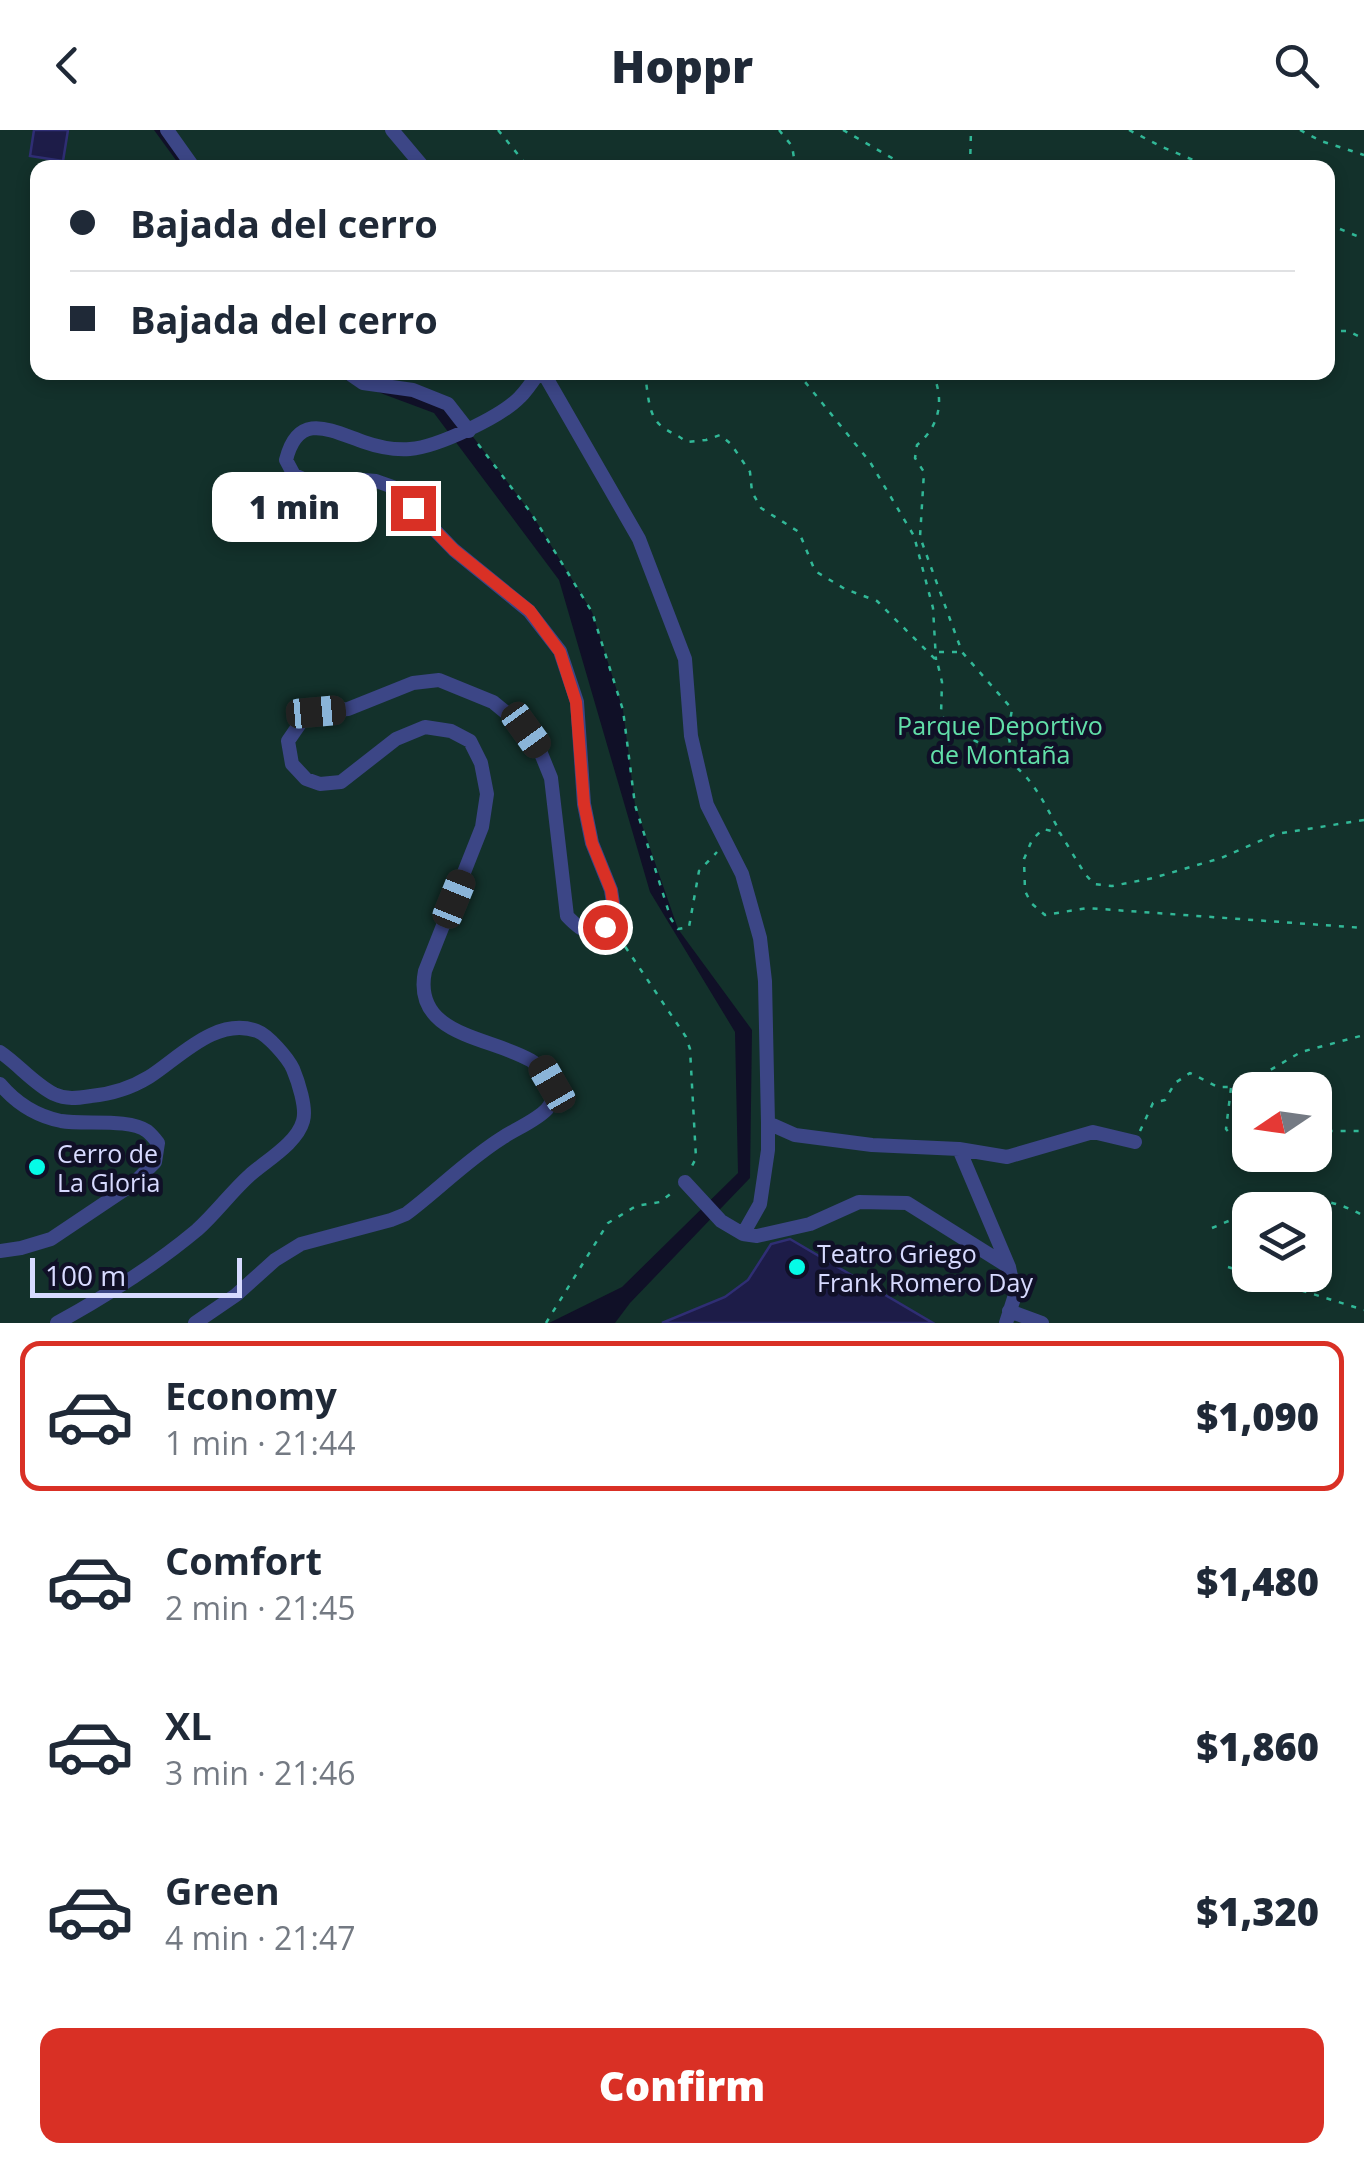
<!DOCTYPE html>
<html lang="en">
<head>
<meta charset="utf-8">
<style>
	body { margin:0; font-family:"Open Sans",sans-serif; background:#f2f2f3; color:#1f2937; height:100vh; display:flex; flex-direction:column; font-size:38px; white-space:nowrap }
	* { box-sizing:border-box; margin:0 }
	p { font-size:32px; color:#747a83 }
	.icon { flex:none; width:55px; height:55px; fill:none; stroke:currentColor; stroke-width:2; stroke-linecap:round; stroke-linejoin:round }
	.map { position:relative; height:1193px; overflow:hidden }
	.drawer { display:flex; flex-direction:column; background:#fff; flex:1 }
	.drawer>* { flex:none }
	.guide { position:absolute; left:30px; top:30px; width:1305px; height:220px; border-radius:20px; box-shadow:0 5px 15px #0003; display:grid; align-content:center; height:220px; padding:0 40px; background:#fff }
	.needle { width:65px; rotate:257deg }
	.tools { position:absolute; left:1232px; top:942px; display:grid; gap:20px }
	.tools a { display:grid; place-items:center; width:100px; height:100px; border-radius:20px; background:#fff; box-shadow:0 5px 15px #0003; font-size:50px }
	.scale { position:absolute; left:30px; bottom:25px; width:212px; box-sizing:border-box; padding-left:10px; border:5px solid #d7daff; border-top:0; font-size:28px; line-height:35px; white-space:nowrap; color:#d7daff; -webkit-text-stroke:8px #101027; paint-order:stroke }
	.end { position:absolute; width:45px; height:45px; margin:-22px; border:12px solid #d93025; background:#fff; box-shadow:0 0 0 5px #fff }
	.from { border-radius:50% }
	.bubble { position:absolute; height:70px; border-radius:20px; background:#fff; box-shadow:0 5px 15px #0003; font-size:32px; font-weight:800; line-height:70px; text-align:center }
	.car { position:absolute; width:30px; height:60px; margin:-30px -15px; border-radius:12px; box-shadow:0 0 8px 2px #0007; background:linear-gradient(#222 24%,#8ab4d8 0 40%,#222 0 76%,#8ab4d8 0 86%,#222 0) }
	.guide b { display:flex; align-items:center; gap:35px; height:95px; font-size:38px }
	.guide b+b { border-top:2px solid #e0e1e3 }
	.guide i { width:25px; height:25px; background:#1f2937 }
	ul { padding:18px 0 0; list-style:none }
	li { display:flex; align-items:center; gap:30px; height:150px; margin:0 20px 15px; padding:0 20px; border:5px solid transparent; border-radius:20px }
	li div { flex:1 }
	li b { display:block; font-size:38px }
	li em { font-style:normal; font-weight:800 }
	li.current { border-color:#d93025 }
	li>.icon { width:90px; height:90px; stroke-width:1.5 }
	.button { display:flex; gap:20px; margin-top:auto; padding:20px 40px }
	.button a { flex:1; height:115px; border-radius:20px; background:#d93025; color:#fff; font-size:40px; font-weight:800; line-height:115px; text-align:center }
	header { display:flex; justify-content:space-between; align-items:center; height:130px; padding:0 40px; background:#fff; font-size:45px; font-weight:800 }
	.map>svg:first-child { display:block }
	.green { fill:#13312b; fill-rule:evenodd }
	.building { fill:#1d1c48; stroke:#2f2e74; stroke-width:2.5 }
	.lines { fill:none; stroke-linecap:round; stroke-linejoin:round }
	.path { stroke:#31b897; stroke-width:2.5; stroke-dasharray:5 8; stroke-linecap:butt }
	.minor { stroke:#3c4686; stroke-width:14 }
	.route { stroke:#d93025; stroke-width:12 }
	.poi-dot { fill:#05fce7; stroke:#101027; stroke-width:4 }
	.labels { text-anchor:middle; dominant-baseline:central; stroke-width:9; stroke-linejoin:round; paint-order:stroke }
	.park-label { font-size:25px; fill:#62dfa9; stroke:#101027 }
	.poi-label { font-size:25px; fill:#d7daff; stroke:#101027; text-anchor:start }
</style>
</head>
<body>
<header><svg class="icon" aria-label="back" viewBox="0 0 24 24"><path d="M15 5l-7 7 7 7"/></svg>Hoppr<svg class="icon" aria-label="search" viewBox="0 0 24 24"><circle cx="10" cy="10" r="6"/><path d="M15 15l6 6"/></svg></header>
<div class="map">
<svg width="1364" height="1193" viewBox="0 0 1364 1193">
	<rect width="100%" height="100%" fill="#101027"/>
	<!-- green -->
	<path class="green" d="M0,0H154L181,37L38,38V242L327,243L434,283L559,450L650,762L735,902L738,1043L622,1157L549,1193H0Z
		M164,0H1364V1193H615L630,1173L750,1048L752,900L678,799L635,675L623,580L592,482L531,383L448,274L348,243L1328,242V38H193ZM1250,960H1315V1025H1250ZM1250,1080H1315V1145H1250Z"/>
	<!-- building -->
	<path class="building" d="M34,0H68L63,31L30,26Z
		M790,1109L933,1193H662L725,1167L748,1150L771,1114Z"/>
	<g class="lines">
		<!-- path -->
		<path class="path" d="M498,0L529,38
			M779,0L792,16L794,28L808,38
			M843,0L899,32L914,38
			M1129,0L1160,16L1212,38
			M1300,0L1321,11L1364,25
			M970,37L971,0
			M967,38H998
			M1328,94L1364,109
			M1328,201H1348L1364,209
			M644,242C649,260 646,287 664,298C672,304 679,305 686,312L706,310L720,305L731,314L750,342L752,362L761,378L799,402L815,441L845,459L877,471L937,531L942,552L941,585C960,606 979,611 1001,626C1032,645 1043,671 1060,702
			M797,242L870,332L914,406L933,478L936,530
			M932,242C945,269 940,296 917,315L915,328L924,342L920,407L962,522L1012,579L1008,604L1015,636
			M478,314L531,383L592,482L623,580L635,675L671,789L678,799L689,797L699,741L717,722
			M939,522H961
			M1364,690L1276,704L1221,728L1153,748L1112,756L1094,754L1085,744L1060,703L1043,699L1032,710L1024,729L1025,761L1031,773L1045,785L1087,778L1364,798
			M618,806L686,907L690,919L696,1028L690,1040
			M1231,958L1226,999L1231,1005L1250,1009
			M1140,1001L1153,973L1165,970L1175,953L1190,943L1218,957H1231L1253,950L1301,922L1364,905
			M1315,1003L1320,1001H1364
			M1255,1080C1294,1064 1328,1066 1364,1086
			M1212,1098L1250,1082
			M1228,1137L1250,1144
			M1252,1145L1364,1180
			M546,1193L608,1093L636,1076L660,1072L673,1062"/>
		<!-- minor -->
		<path class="minor" d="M167,0L194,38
			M392,0L424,38
			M347,242L363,253L413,260L448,274L469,301
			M543,242L639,409L685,529L691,606L707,675L742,744L760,808L765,851L768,993L795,1005L872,1015L959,1019L1007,1027L1093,1002L1135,1012
			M0,922C18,934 34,954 54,964C67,970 78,968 91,966C112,964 131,958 149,947C179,928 216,886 257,901C268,905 288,928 293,939C298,951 307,978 303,991C297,1013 267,1030 250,1045C231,1062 216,1083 197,1100C154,1136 106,1166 57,1193
			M0,954C16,973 36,986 61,991C84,995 129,988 147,1001C152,1005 155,1009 158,1013L155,1032L133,1054L51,1109L21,1118L0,1121
			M959,1019L1009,1137L1015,1165L1006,1193
			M685,1052L721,1091L743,1104L757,1106L810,1094L859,1072L907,1073L1009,1137
			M743,1104L760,1074L768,1020V993
			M1009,1181L1042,1193
			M195,1193L236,1165L275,1130L301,1114L391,1090L406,1084C438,1060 467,1030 502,1008C515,999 536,991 547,979C552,973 554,965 552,957C541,902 408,924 425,841L482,697L487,664L481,633L470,611L451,601L425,597L396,609L341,652L320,654L306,649L292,634L288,611L301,592L315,582L348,579L413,553L439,550L493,572L526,599L540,621L551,648L567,786C586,806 595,807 615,786L611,760L592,713L584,674L577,572L560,521L529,481L454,420L393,357L376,351L351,349L312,353L294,345L286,330C298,281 330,300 364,312C378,317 395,320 410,319C437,317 501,287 520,267C527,260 533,251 539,242"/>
	</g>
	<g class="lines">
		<!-- route -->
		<path class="route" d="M413,378L454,420L530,481L560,522L576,572L584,674L592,713L611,760L615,786L605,797"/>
	</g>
	<!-- markers -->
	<g class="poi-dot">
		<circle cx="37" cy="1037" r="10"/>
		<circle cx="797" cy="1137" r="10"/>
	</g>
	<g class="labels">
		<!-- park labels -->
		<g class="park-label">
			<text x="1000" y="595">Parque Deportivo<tspan x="1000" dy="29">de Montaña</tspan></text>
		</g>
		<!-- poi labels -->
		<g class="poi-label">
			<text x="57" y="1023">Cerro de<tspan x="57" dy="29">La Gloria</tspan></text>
			<text x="817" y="1123">Teatro Griego<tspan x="817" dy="29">Frank Romero Day</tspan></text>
		</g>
	</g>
</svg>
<div class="tools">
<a><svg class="needle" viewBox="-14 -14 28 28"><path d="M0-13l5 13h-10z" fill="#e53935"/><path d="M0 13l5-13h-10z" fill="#747a83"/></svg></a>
<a><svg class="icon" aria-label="layers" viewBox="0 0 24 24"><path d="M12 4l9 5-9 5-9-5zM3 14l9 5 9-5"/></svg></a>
</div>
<div class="scale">100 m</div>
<i class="end from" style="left:605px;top:797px"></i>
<i class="end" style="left:413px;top:378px"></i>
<div class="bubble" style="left:212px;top:342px;width:165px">1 min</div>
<i class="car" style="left:316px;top:582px;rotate:85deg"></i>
<i class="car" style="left:526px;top:600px;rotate:144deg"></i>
<i class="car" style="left:454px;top:769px;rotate:22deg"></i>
<i class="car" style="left:552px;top:954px;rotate:330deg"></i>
<div class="guide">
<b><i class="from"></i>Bajada del cerro</b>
<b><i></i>Bajada del cerro</b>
</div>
</div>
<section class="drawer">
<ul>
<li class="current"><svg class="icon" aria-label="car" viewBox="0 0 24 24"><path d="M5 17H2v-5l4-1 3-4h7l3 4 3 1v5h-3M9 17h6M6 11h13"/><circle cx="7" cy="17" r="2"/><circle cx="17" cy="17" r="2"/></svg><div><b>Economy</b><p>1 min · 21:44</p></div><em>$1,090</em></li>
<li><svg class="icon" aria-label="car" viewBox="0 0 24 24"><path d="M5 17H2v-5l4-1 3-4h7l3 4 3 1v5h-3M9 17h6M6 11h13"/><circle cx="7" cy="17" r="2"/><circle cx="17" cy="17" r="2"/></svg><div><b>Comfort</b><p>2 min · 21:45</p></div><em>$1,480</em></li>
<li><svg class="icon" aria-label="car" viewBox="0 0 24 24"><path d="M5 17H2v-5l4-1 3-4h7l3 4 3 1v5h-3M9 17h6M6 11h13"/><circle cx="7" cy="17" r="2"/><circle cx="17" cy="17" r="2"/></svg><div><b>XL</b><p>3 min · 21:46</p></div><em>$1,860</em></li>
<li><svg class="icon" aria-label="car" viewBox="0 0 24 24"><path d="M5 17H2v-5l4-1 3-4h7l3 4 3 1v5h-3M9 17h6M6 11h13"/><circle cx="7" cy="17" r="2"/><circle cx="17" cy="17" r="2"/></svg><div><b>Green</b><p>4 min · 21:47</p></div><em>$1,320</em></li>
</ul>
<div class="button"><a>Confirm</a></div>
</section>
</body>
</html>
